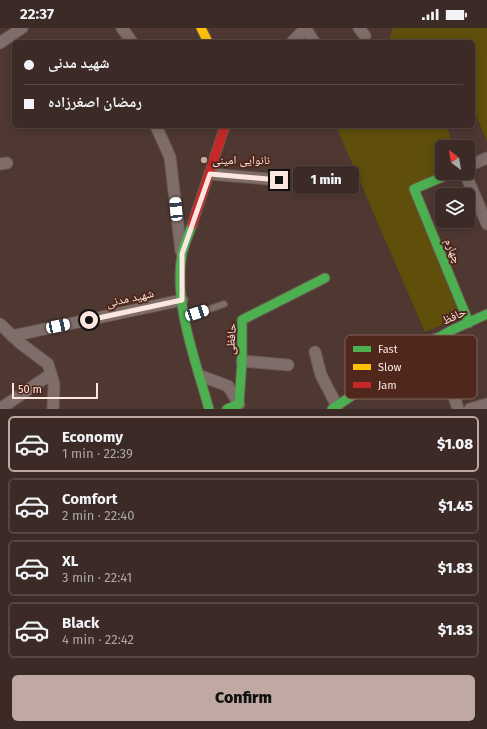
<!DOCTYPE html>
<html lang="en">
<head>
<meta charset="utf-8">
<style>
	body { margin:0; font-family:"Fira Sans","Noto Naskh Arabic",sans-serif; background:#463632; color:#f1f3f6; height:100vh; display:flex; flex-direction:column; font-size:15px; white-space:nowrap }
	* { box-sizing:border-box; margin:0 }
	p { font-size:13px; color:#aca7a7 }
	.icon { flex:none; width:22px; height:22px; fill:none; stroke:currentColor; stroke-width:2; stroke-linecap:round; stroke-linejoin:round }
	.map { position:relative; height:381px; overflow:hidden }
	.details { display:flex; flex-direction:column; background:#3b2a26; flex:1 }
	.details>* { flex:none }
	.guide { position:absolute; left:12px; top:12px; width:463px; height:88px; border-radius:6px; box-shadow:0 2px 10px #0003,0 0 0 1px #544643; display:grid; align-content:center; height:88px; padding:0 12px; background:#3b2a26 }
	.needle { width:26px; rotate:329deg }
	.tools { position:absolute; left:435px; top:112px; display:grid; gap:8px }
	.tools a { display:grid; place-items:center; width:40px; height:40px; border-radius:6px; background:#3b2a26; box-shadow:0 2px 10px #0003,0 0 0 1px #544643; font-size:20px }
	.scale { position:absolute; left:12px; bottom:10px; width:86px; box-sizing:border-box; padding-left:4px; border:2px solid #fce6df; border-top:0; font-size:11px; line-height:14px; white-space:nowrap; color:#fce6df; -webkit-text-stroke:3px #4f271c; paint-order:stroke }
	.end { position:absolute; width:18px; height:18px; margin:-9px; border:5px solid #fce6df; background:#111; box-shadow:0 0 0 2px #111 }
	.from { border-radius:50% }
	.bubble { position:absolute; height:28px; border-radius:6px; background:#3b2a26; box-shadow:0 2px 10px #0003,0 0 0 1px #544643; font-size:13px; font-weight:800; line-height:28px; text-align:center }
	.car { position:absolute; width:12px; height:24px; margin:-12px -6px; border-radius:5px; box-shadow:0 0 3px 1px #0007; background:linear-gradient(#fff 24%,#345 0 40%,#fff 0 76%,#345 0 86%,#fff 0) }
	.guide b { display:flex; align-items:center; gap:14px; height:38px; font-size:15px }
	.guide b+b { border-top:1px solid #544643 }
	.guide i { width:10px; height:10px; background:#f1f3f6 }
	ul { padding:7px 0 0; list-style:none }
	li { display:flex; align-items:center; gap:12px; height:56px; margin:0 8px 6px; padding:0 4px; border:2px solid #544643; border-radius:6px }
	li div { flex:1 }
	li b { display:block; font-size:15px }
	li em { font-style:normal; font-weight:800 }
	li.current { border-color:#bfa9a2 }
	li>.icon { width:36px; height:36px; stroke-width:1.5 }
	.action { display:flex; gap:8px; margin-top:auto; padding:8px 12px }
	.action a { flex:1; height:46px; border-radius:6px; background:#bfa9a2; color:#111; font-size:16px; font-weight:800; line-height:46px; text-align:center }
	.status { display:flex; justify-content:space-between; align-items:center; height:28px; padding:0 20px; background:#3b2a26; direction:ltr }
	.status svg { height:11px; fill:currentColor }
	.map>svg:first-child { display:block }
	.green { fill:#5f4f0b }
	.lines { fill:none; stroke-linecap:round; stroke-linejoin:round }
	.lane-casing { stroke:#6b5852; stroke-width:8 }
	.street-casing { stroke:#6b5852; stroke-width:13 }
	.fast-casing { stroke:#6b5852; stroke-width:11 }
	.slow-casing { stroke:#6b5852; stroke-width:11 }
	.jam-casing { stroke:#6b5852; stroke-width:11 }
	.lane { stroke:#7e6d68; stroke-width:5.5 }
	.street { stroke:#7e6d68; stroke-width:11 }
	.fast { stroke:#4caf50; stroke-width:9 }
	.slow { stroke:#ffc107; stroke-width:9 }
	.jam { stroke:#c62828; stroke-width:9 }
	.route { stroke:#fce6df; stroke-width:5 }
	.poi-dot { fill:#bfa9a2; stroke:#4f271c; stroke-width:1.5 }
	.labels { text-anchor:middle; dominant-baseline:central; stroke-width:4; stroke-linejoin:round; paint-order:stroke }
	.poi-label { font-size:12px; fill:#fce6df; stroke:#4f271c; text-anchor:start }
	.street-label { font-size:12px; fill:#fce6df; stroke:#4f271c }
	.key { fill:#4f271c; stroke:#836056; stroke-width:1 }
	.key-label { font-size:11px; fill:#fce6df }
</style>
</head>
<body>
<div class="status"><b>22:37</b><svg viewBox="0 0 49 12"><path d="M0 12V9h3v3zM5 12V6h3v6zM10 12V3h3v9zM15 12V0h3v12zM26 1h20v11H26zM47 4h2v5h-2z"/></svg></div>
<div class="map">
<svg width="487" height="381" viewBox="0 0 487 381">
	<rect width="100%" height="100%" fill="#4f3832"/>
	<!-- green -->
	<path class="green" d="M393,0H487V113L475,85H473V14H388Z
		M336,98H447L453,119H442V145L410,160L460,289L425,304Z"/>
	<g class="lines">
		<!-- lane casing -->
		<g class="lane-casing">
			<path id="lane" d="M184,290L224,276"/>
		</g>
		<!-- street casing -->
		<g class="street-casing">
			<path id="street" d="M122,0L132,14
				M359,0L365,8
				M306,1L314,14
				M292,14L306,0
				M0,15L22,0
				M156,98L170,129L181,223
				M0,136L7,135
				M468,138L487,130
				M465,145L487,196
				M210,146L279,152
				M0,296L20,315L48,336L54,356L53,381
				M12,308L182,272
				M436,311L458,381
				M315,324L321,347L337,378
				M242,333L288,337
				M201,348L228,358L239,376
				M0,381L51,346
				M470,381L487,376"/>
		</g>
		<!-- fast casing -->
		<g class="fast-casing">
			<path id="fast" d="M452,145L414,161L469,295
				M192,197C189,206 184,216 182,226C173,275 196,334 209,381
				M227,381L239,376L242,333V292L325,250
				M332,381L365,359L395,334L452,302L487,286"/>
		</g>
		<!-- slow casing -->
		<g class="slow-casing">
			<path id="slow" d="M201,0L208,14"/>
		</g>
		<!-- jam casing -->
		<g class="jam-casing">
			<path id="jam" d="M192,197L225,98"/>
		</g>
		<!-- lane -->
		<use href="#lane" class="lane"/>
		<!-- street -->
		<use href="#street" class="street"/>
		<!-- fast -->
		<use href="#fast" class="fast"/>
		<!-- slow -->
		<use href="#slow" class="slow"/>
		<!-- jam -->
		<use href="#jam" class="jam"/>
	</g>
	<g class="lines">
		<!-- route -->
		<path class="route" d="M89,292L182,272V226L210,146L279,152"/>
	</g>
	<!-- markers -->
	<circle class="poi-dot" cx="204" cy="132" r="4"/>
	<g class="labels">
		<!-- poi labels -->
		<g class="poi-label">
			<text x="212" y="132">نانوایی امینی</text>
		</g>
		<!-- street labels -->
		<g class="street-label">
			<text transform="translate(453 223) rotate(68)">چهارم</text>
			<text transform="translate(130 270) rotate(-12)">شهید مدنی</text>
			<text transform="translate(454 288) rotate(-24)">حافظ</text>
			<text transform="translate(231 311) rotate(-87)">حافظی</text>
		</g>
	</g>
	<!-- legend -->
	<rect x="345" y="307" width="132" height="64" rx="6" class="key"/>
	<rect x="353" y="318" width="18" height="6" fill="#4caf50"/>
	<rect x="353" y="336" width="18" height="6" fill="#ffc107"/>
	<rect x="353" y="354" width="18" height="6" fill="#c62828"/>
	<g class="key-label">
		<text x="378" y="325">Fast</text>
		<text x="378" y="343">Slow</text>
		<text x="378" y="361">Jam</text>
	</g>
</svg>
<div class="tools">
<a><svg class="needle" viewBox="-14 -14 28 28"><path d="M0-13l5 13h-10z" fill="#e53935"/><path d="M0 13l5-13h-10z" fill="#aca7a7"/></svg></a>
<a><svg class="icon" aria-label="layers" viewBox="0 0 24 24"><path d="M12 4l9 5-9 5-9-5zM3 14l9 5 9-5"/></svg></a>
</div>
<div class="scale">50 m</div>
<i class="end from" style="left:89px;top:292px"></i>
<i class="end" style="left:279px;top:152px"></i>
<div class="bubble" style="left:293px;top:138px;width:66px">1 min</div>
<i class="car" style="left:176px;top:181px;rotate:355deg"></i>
<i class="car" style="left:197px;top:285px;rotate:72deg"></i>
<i class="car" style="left:58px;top:298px;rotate:78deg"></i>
<div class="guide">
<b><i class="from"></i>شهید مدنی</b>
<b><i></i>رمضان اصغرزاده</b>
</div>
</div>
<section class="details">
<ul>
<li class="current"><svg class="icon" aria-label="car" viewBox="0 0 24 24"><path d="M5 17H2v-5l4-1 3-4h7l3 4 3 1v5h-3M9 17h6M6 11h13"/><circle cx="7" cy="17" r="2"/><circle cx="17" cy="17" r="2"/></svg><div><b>Economy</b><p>1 min · 22:39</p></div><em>$1.08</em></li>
<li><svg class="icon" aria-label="car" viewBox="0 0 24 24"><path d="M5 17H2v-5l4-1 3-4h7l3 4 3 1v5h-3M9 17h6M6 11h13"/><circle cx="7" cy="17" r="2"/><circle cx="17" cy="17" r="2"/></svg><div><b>Comfort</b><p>2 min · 22:40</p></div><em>$1.45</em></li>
<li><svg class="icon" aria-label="car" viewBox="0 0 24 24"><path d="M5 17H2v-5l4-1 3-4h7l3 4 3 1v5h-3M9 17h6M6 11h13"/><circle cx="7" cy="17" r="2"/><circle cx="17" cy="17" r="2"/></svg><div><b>XL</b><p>3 min · 22:41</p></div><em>$1.83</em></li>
<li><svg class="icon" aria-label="car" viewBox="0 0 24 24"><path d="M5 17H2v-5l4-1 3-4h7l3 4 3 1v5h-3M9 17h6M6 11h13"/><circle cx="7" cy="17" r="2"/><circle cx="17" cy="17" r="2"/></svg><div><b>Black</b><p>4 min · 22:42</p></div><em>$1.83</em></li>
</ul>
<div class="action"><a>Confirm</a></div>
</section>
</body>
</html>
